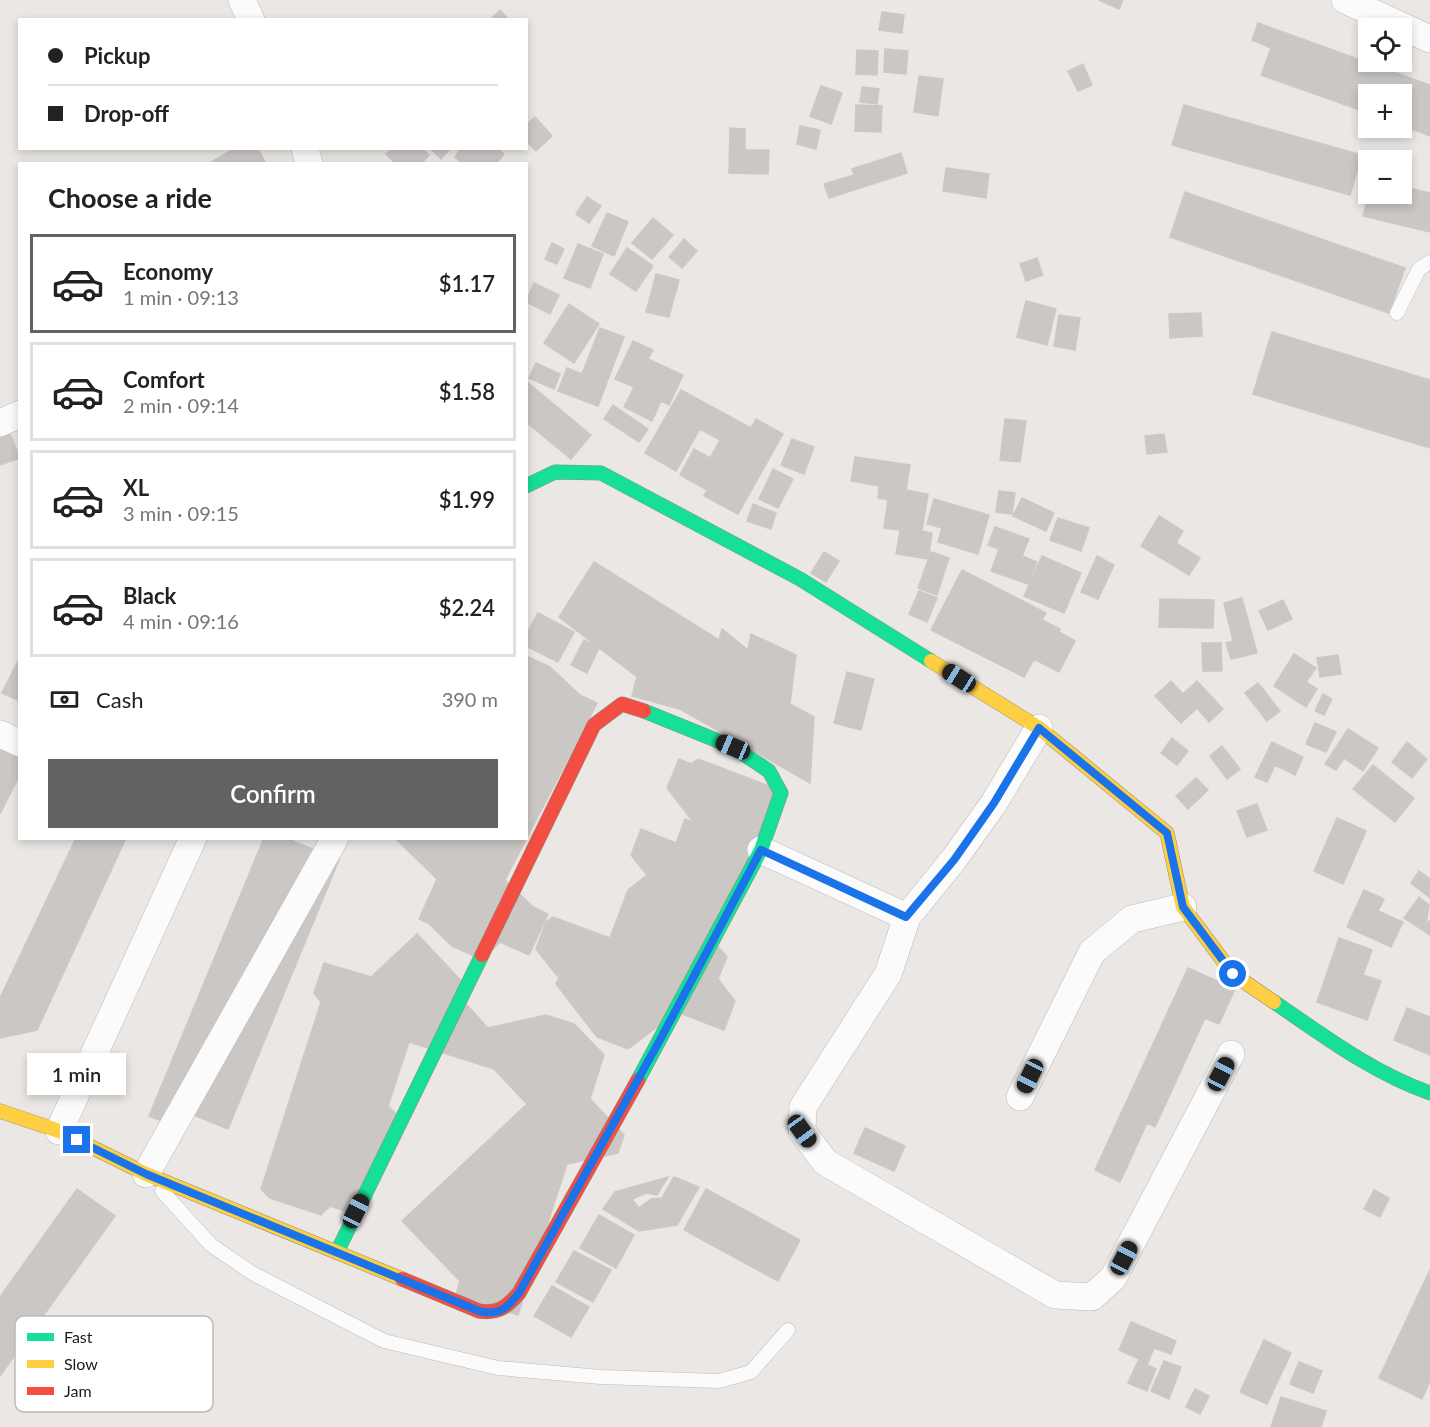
<!DOCTYPE html>
<html lang="en">
<head>
<meta charset="utf-8">
<style>
	body { margin:0; font-family:Lato,sans-serif; background:#f6f6f6; color:#222; height:100vh; display:flex; flex-direction:column; font-size:22px; white-space:nowrap }
	* { box-sizing:border-box; margin:0 }
	p { font-size:20px; color:#767676 }
	.icon { flex:none; width:33px; height:33px; fill:none; stroke:currentColor; stroke-width:2; stroke-linecap:round; stroke-linejoin:round }
	.map { position:relative; flex:1; overflow:hidden }
	.details { position:absolute; left:18px; top:162px; width:510px; height:678px; display:flex; flex-direction:column; background:#fff; border-radius:0px; box-shadow:0 3px 9px #0003 }
	.details>* { flex:none }
	.banner { position:absolute; left:18px; top:18px; width:510px; height:132px; border-radius:0px; box-shadow:0 3px 9px #0003; display:grid; align-content:center; height:132px; padding:0 30px; background:#fff }
	.controls { position:absolute; left:1358px; top:18px; display:grid; gap:12px }
	.controls a { display:grid; place-items:center; width:54px; height:54px; border-radius:0px; background:#fff; box-shadow:0 3px 9px #0003; font-size:30px }
	.end { position:absolute; width:27px; height:27px; margin:-14px; border:8px solid #1a73e8; background:#fff; box-shadow:0 0 0 3px #fff }
	.from { border-radius:50% }
	.bubble { position:absolute; height:42px; border-radius:0px; background:#fff; box-shadow:0 3px 9px #0003; font-size:20px; font-weight:600; line-height:42px; text-align:center }
	.car { position:absolute; width:18px; height:36px; margin:-18px -9px; border-radius:8px; box-shadow:0 0 4px 2px #0007; background:linear-gradient(#222 24%,#8ab4d8 0 40%,#222 0 76%,#8ab4d8 0 86%,#222 0) }
	.banner b { display:flex; align-items:center; gap:21px; height:57px; font-size:22px }
	.banner b+b { border-top:2px solid #e0e0e0 }
	.banner i { width:15px; height:15px; background:#222 }
	ul { padding:0; list-style:none }
	li { display:flex; align-items:center; gap:18px; height:99px; margin:0 12px 9px; padding:0 18px; border:3px solid #e0e0e0; border-radius:0px }
	li div { flex:1 }
	li b { display:block; font-size:22px }
	li em { font-style:normal; font-weight:600 }
	li.current { border-color:#636261 }
	li>.icon { width:54px; height:54px; stroke-width:1.5 }
	h2 { padding:0 30px; font-size:27px; line-height:72px }
	.pay { display:flex; align-items:center; gap:15px; height:66px; padding:0 30px; font-size:22px }
	.pay p { margin-inline-start:auto }
	.action { display:flex; gap:12px; margin-top:auto; padding:12px 30px }
	.action a { flex:1; height:69px; border-radius:0px; background:#636261; color:#fff; font-size:24px; font-weight:600; line-height:69px; text-align:center }
	.map>svg:first-child { display:block }
	.building { fill:#cac7c5; stroke:#ccc8c6; stroke-width:1.5 }
	.lines { fill:none; stroke-linecap:round; stroke-linejoin:round }
	.lane-casing { stroke:#bdbcba; stroke-width:15 }
	.street-casing { stroke:#bdbcba; stroke-width:28 }
	.fast-casing { stroke:#918d7e; stroke-width:15 }
	.slow-casing { stroke:#918d7e; stroke-width:15 }
	.jam-casing { stroke:#918d7e; stroke-width:15 }
	.lane { stroke:#fcfbfb; stroke-width:14 }
	.street { stroke:#fcfbfb; stroke-width:27 }
	.fast { stroke:#16e098; stroke-width:14 }
	.slow { stroke:#ffcf43; stroke-width:14 }
	.jam { stroke:#f24e42; stroke-width:14 }
	.route { stroke:#1a73e8; stroke-width:8 }
	.key { fill:#fff; stroke:#bbb; stroke-width:1.5 }
	.key-label { font-size:16px; fill:#1b1b1b }
</style>
</head>
<body>
<div class="map">
<svg width="1430" height="1427" viewBox="0 0 1430 1427">
	<rect width="100%" height="100%" fill="#eae7e4"/>
	<!-- building -->
	<path class="building" d="M1099,0H1123L1119,9Z
		M500,10L509,20H490Z
		M882,12L904,15L902,33L879,30Z
		M1258,23L1430,85V136L1401,125V94H1368V113L1261,75L1271,48L1252,40Z
		M885,49L908,51L906,74L884,72Z
		M857,50L878,51L877,75L856,74Z
		M1083,64L1092,85L1078,91L1068,71Z
		M919,76L943,79L938,116L914,112Z
		M821,86L842,93L831,124L810,116Z
		M862,87L879,89L877,104L860,102Z
		M856,105L882,106L881,132L855,131Z
		M1184,105L1362,155L1350,195L1172,145Z
		M535,117L552,136L536,151L526,141V125Z
		M800,126L820,130L816,149L797,144Z
		M730,128L745,129V150H769L768,174L729,173Z
		M235,148H258L266,164H208Z
		M392,148H422L429,155L421,164H396L386,154Z
		M430,148H451L441,159Z
		M461,148H497L504,154L496,164H463L455,157Z
		M901,153L907,173L829,198L824,184L854,175L852,169Z
		M946,168L989,174L986,198L943,191Z
		M1401,186L1430,193V232L1363,216L1369,194H1401Z
		M1185,192L1405,268L1389,313L1170,237Z
		M587,197L601,206L589,223L576,214Z
		M607,213L628,222L614,256L592,246Z
		M653,218L673,235L652,259L632,243Z
		M684,239L697,251L682,268L669,257Z
		M552,243L564,249L557,264L545,259Z
		M578,244L603,254L590,288L564,278Z
		M627,248L653,266L636,291L610,274Z
		M1037,258L1043,275L1026,281L1020,264Z
		M656,274L679,280L669,317L646,312Z
		M534,283L559,295L550,314L526,302Z
		M1026,301L1056,309L1047,345L1017,337Z
		M569,304L599,324L574,363L544,343Z
		M1201,313L1202,336L1170,338L1169,314Z
		M1059,315L1080,318L1075,350L1054,346Z
		M600,328L624,337L598,406L558,391L567,368L582,374Z
		M1272,332L1430,380V448L1253,394Z
		M633,341L653,350L648,359L683,375L669,405L661,401L652,421L624,407L634,387L615,379Z
		M536,363L560,374L554,389L529,378Z
		M526,381L591,435L571,459L526,422Z
		M681,390L751,428L756,419L783,434L738,514L704,496L707,490L680,475L694,449L710,458L720,440L700,429L676,471L645,453Z
		M613,405L648,429L639,442L604,419Z
		M1005,419L1026,421L1020,462L1000,460Z
		M10,434L20,458L0,465V438Z
		M1164,434L1167,452L1147,454L1145,436Z
		M792,439L814,447L804,474L781,465Z
		M855,457L910,465L906,490L928,494L922,531L932,533L928,559L896,554L900,530L884,528L888,500L878,498L879,486L851,481Z
		M773,469L793,479L778,508L759,499Z
		M999,491L1015,493L1012,514L996,512Z
		M1022,498L1054,513L1046,531L1013,516Z
		M934,499L989,515L978,554L938,542L942,528L927,524Z
		M753,504L776,513L771,529L747,521Z
		M1159,516L1183,531L1176,543L1200,558L1189,575L1141,546Z
		M1058,518L1089,528L1081,551L1050,540Z
		M995,527L1029,539L1022,556L1037,562L1028,584L991,571L999,549L988,545Z
		M824,552L839,561L826,582L811,573Z
		M931,552L949,558L937,595L918,588Z
		M1042,556L1081,573L1064,613L1024,596Z
		M1097,556L1114,565L1098,599L1081,592Z
		M594,562L719,640L722,629L748,650L751,634L796,655L790,704L814,717L810,783L680,709L632,696L637,677L559,617Z
		M962,570L1046,613L1042,620L1060,629L1059,632L1075,641L1059,672L1034,659L1024,677L931,630Z
		M919,591L937,598L927,622L909,614Z
		M1242,598L1257,653L1231,659L1226,643L1233,641L1224,603Z
		M1160,599L1214,600L1213,628L1159,627Z
		M1283,600L1292,619L1268,630L1259,611Z
		M538,613L574,632L558,662L526,646V635Z
		M584,640L599,648L587,673L571,665Z
		M1202,643H1221L1222,671H1203Z
		M1294,654L1316,668L1306,682L1317,689L1306,707L1274,686Z
		M1338,655L1341,674L1320,677L1317,658Z
		M526,656L550,667L580,695L597,703L505,880L533,907L548,914L529,955L500,942L483,960L452,946L428,923L419,919L437,879L395,838H526Z
		M20,657V701L2,693Z
		M847,672L874,679L861,730L834,723Z
		M1171,681L1183,694L1197,681L1223,709L1209,722L1197,708L1181,723L1155,696Z
		M1258,683L1280,711L1267,721L1245,693Z
		M1323,694L1332,699L1324,715L1315,711Z
		M1315,723L1336,732L1326,752L1306,744Z
		M1348,729L1378,748L1363,771L1344,758L1336,770L1325,764Z
		M1172,738L1188,751L1177,765L1161,753Z
		M1272,742L1303,757L1295,775L1275,765L1267,782L1255,777Z
		M1407,742L1427,759L1412,778L1392,762Z
		M0,743L20,752V774L0,814Z
		M1222,746L1240,769L1227,779L1210,756Z
		M679,759L691,764L698,759L777,789L717,945L727,957L718,979L735,1001L724,1030L677,1012L628,1049L597,1037L556,984L559,978L536,949L546,922L553,917L610,938L628,890L647,875L631,855L641,829L676,843L685,819L694,823L667,788Z
		M1373,765L1414,798L1395,822L1353,789Z
		M1196,778L1208,790L1188,809L1176,796Z
		M1257,804L1267,830L1247,837L1237,811Z
		M1337,818L1366,831L1343,884L1314,871Z
		M76,838H126L37,1030L0,1038V998Z
		M264,838H286L339,860L228,1129L184,1111L177,1127L149,1116Z
		M1419,871L1430,879L1429,897L1411,883Z
		M1364,890L1384,899L1378,911L1403,922L1391,947L1347,927Z
		M1419,897L1429,905L1426,925L1430,920V935L1404,918Z
		M417,934L470,990L466,1004L488,1028L546,1015L574,1024L604,1055L590,1099L624,1135L618,1153L567,1164L518,1315L456,1295L460,1281L402,1221L527,1104L494,1069L409,1042L388,1106L401,1119L350,1213L330,1206L321,1215L270,1198L261,1189L321,1002L314,993L324,963L371,977Z
		M1339,938L1372,950L1363,975L1381,981L1367,1020L1317,1002Z
		M1188,968L1235,989L1219,1024L1205,1018L1155,1127L1147,1123L1120,1182L1095,1170Z
		M1407,1008L1430,1017V1055L1394,1040Z
		M865,1128L905,1146L894,1171L854,1153Z
		M668,1177L657,1195L646,1193L632,1199L639,1208L651,1199L662,1198L674,1177L699,1187L677,1225L639,1231L603,1209L615,1192Z
		M77,1189L115,1216L0,1376V1297Z
		M706,1189L800,1240L778,1281L684,1230Z
		M1374,1190L1389,1198L1380,1217L1364,1209Z
		M599,1215L634,1235L616,1268L580,1248Z
		M574,1251L611,1270L593,1302L556,1282Z
		M1430,1270V1381L1422,1399L1379,1378Z
		M552,1286L589,1307L571,1337L534,1316Z
		M1131,1322L1176,1341L1171,1354L1154,1348L1147,1365L1156,1369L1147,1391L1128,1383L1139,1359L1119,1350Z
		M1264,1340L1291,1353L1267,1404L1240,1392Z
		M1164,1361L1181,1367L1169,1399L1151,1391Z
		M1299,1362L1322,1371L1313,1393L1290,1384Z
		M1195,1389L1209,1396L1200,1414L1186,1407Z
		M1281,1397L1326,1411L1321,1427H1271Z"/>
	<g class="lines">
		<!-- lane casing -->
		<g class="lane-casing">
			<path id="lane" d="M1397,313L1419,269L1430,262
				M162,1191L211,1245L252,1273L384,1341L498,1368L601,1377L719,1381L751,1372L788,1330"/>
		</g>
		<!-- street casing -->
		<g class="street-casing">
			<path id="street" d="M242,0L251,20
				M1345,0L1430,39
				M305,148L309,164
				M0,423L20,414
				M0,734L20,743
				M761,850L907,917L888,974L803,1107L802,1131L825,1162L1055,1295L1092,1297L1113,1278L1231,1054
				M907,917L954,859L994,803L1039,728
				M1020,1097L1092,952L1132,919L1183,907
				M59,1131L193,838
				M146,1174L335,838"/>
		</g>
		<!-- fast casing -->
		<g class="fast-casing">
			<path id="fast" d="M526,486L555,472L601,473L800,579L931,661
				M1274,1002C1324,1036 1373,1073 1430,1093
				M638,1080L761,850L781,793L769,771L733,747L644,711
				M337,1252L482,955"/>
		</g>
		<!-- slow casing -->
		<g class="slow-casing">
			<path id="slow" d="M931,661L1039,728L1167,833L1183,907L1233,974L1274,1002
				M0,1111L59,1131L146,1174L402,1279"/>
		</g>
		<!-- jam casing -->
		<g class="jam-casing">
			<path id="jam" d="M482,955L594,725L622,704L644,711
				M402,1279L479,1311C498,1314 507,1307 519,1293L638,1080"/>
		</g>
		<!-- lane -->
		<use href="#lane" class="lane"/>
		<!-- street -->
		<use href="#street" class="street"/>
		<!-- fast -->
		<use href="#fast" class="fast"/>
		<!-- slow -->
		<use href="#slow" class="slow"/>
		<!-- jam -->
		<use href="#jam" class="jam"/>
	</g>
	<g class="lines">
		<!-- route -->
		<path class="route" d="M77,1140L146,1174L479,1311C500,1316 507,1308 519,1293L661,1038L761,850L906,917L954,860L994,803L1039,728L1167,833L1183,907L1233,974"/>
	</g>
	<!-- legend -->
	<rect x="15" y="1316" width="198" height="96" rx="9" class="key"/>
	<rect x="27" y="1333" width="27" height="8" fill="#16e098"/>
	<rect x="27" y="1360" width="27" height="8" fill="#ffcf43"/>
	<rect x="27" y="1387" width="27" height="8" fill="#f24e42"/>
	<g class="key-label">
		<text x="64" y="1343">Fast</text>
		<text x="64" y="1370">Slow</text>
		<text x="64" y="1397">Jam</text>
	</g>
</svg>
<div class="controls">
<a><svg class="icon" aria-label="locate" viewBox="0 0 24 24"><circle cx="12" cy="12" r="6"/><path d="M12 2v4M12 18v4M2 12h4M18 12h4"/></svg></a>
<a>+</a>
<a>−</a>
</div>
<i class="end from" style="left:1233px;top:974px"></i>
<i class="end" style="left:77px;top:1140px"></i>
<div class="bubble" style="left:27px;top:1053px;width:99px">1 min</div>
<i class="car" style="left:959px;top:678px;rotate:302deg"></i>
<i class="car" style="left:733px;top:747px;rotate:293deg"></i>
<i class="car" style="left:1221px;top:1074px;rotate:28deg"></i>
<i class="car" style="left:1030px;top:1076px;rotate:206deg"></i>
<i class="car" style="left:802px;top:1131px;rotate:144deg"></i>
<i class="car" style="left:356px;top:1211px;rotate:26deg"></i>
<i class="car" style="left:1124px;top:1258px;rotate:28deg"></i>
<div class="banner">
<b><i class="from"></i>Pickup</b>
<b><i></i>Drop-off</b>
</div>
<section class="details">
<h2>Choose a ride</h2>
<ul>
<li class="current"><svg class="icon" aria-label="car" viewBox="0 0 24 24"><path d="M5 17H2v-5l4-1 3-4h7l3 4 3 1v5h-3M9 17h6M6 11h13"/><circle cx="7" cy="17" r="2"/><circle cx="17" cy="17" r="2"/></svg><div><b>Economy</b><p>1 min · 09:13</p></div><em>$1.17</em></li>
<li><svg class="icon" aria-label="car" viewBox="0 0 24 24"><path d="M5 17H2v-5l4-1 3-4h7l3 4 3 1v5h-3M9 17h6M6 11h13"/><circle cx="7" cy="17" r="2"/><circle cx="17" cy="17" r="2"/></svg><div><b>Comfort</b><p>2 min · 09:14</p></div><em>$1.58</em></li>
<li><svg class="icon" aria-label="car" viewBox="0 0 24 24"><path d="M5 17H2v-5l4-1 3-4h7l3 4 3 1v5h-3M9 17h6M6 11h13"/><circle cx="7" cy="17" r="2"/><circle cx="17" cy="17" r="2"/></svg><div><b>XL</b><p>3 min · 09:15</p></div><em>$1.99</em></li>
<li><svg class="icon" aria-label="car" viewBox="0 0 24 24"><path d="M5 17H2v-5l4-1 3-4h7l3 4 3 1v5h-3M9 17h6M6 11h13"/><circle cx="7" cy="17" r="2"/><circle cx="17" cy="17" r="2"/></svg><div><b>Black</b><p>4 min · 09:16</p></div><em>$2.24</em></li>
</ul>
<div class="pay"><svg class="icon" aria-label="cash" viewBox="0 0 24 24"><path d="M3 7h18v10H3z"/><circle cx="12" cy="12" r="2"/></svg>Cash<p>390 m</p></div>
<div class="action"><a>Confirm</a></div>
</section>
</div>
</body>
</html>
